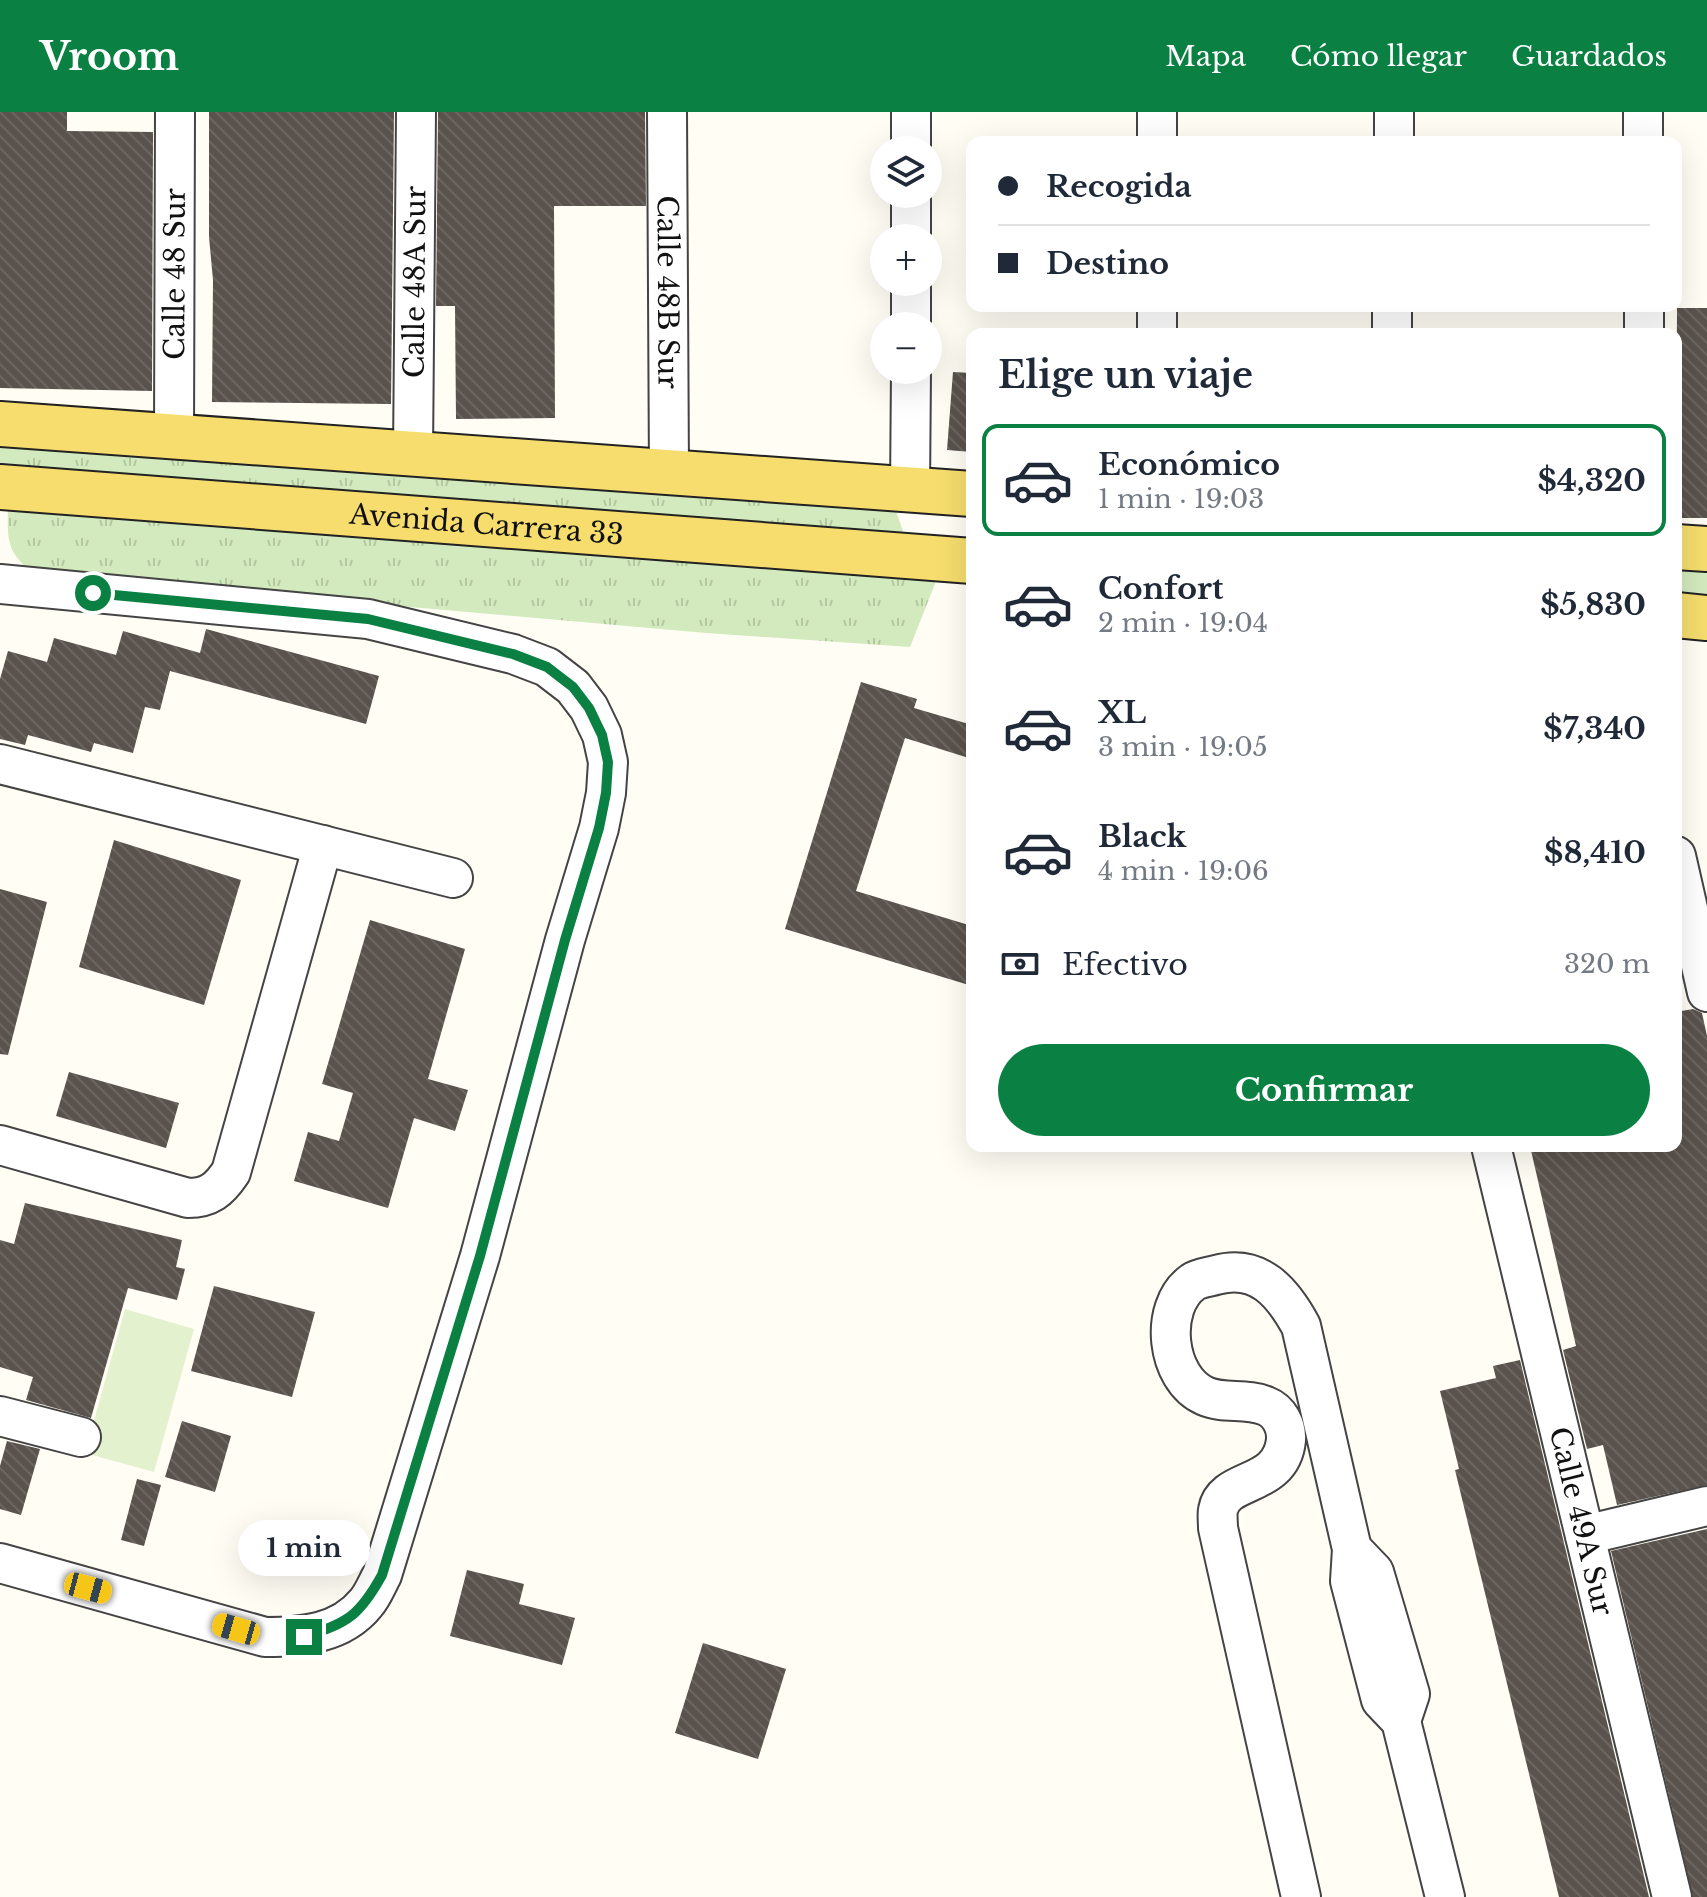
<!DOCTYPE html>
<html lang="es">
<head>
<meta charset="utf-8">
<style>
	body { margin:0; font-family:"Libre Baskerville",serif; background:#f2f2f3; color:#1f2937; height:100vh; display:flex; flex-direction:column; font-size:30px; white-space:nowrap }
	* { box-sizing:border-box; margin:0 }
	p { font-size:26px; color:#747a83 }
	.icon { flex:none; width:44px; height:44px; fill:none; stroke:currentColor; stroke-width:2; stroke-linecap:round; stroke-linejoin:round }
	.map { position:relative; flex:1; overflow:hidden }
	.drawer { position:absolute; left:966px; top:216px; width:716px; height:824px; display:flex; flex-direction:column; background:#fff; border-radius:16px; box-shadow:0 8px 32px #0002 }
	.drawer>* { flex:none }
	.top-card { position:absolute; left:966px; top:24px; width:716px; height:176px; border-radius:16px; box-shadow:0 8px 32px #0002; display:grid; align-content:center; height:176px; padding:0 32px; background:#fff }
	.buttons { position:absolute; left:870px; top:24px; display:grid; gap:16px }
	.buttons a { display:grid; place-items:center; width:72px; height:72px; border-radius:50%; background:#fff; box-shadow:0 8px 32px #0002; font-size:40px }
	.end { position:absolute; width:36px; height:36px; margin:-18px; border:10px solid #0b8043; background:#fff; box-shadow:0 0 0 4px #fff }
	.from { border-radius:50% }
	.bubble { position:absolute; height:56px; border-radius:28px; background:#fff; box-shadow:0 8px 32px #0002; font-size:26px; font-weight:800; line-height:56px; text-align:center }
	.car { position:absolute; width:24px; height:48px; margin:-24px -12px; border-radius:10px; box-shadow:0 0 6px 2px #0007; background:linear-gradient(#f5c518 24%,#345 0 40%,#f5c518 0 76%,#345 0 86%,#f5c518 0) }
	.top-card b { display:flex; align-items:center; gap:28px; height:76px; font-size:30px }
	.top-card b+b { border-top:2px solid #e0e1e3 }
	.top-card i { width:20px; height:20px; background:#1f2937 }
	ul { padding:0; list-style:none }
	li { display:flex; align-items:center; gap:24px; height:112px; margin:0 16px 12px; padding:0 16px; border:4px solid transparent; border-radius:16px }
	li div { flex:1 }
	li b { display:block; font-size:30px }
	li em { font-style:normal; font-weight:800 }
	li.on { border-color:#0b8043 }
	li>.icon { width:72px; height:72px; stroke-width:1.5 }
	h2 { padding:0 32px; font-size:36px; line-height:96px }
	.pay { display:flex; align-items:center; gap:20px; height:88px; padding:0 32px; font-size:30px }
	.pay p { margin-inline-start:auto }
	.primary-button { display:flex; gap:16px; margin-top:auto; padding:16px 32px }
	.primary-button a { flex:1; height:92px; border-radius:48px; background:#0b8043; color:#fff; font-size:32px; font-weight:800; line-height:92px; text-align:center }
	header { display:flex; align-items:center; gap:48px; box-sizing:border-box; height:112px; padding:0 40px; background:#0b8043; color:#fff }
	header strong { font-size:38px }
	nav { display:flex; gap:44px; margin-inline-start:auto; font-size:28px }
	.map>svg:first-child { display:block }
	.grass { fill:url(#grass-tufts) }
	.pitch { fill:#e3f1cf }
	.building { fill:url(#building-back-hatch) }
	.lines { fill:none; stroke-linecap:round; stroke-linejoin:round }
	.minor-casing { stroke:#444; stroke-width:42 }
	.major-casing { stroke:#222; stroke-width:48 }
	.minor { stroke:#fff; stroke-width:38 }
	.major { stroke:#f6dd6d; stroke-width:44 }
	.route { stroke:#0b8043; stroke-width:10 }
	.labels { text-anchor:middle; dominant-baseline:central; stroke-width:8; stroke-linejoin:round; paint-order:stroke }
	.street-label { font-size:28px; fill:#111; stroke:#fff }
</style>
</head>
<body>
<header>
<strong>Vroom</strong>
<nav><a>Mapa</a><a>Cómo llegar</a><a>Guardados</a></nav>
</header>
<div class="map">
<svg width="1707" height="1785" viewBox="0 0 1707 1785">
	<defs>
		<pattern id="grass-tufts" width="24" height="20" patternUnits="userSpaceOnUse" patternTransform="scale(2)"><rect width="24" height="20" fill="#d2eabd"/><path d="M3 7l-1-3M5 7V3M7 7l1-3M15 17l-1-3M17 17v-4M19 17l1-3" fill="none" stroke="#b3c8a1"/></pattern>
		<pattern id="building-back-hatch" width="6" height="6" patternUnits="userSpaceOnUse" patternTransform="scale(2)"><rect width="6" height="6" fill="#59524d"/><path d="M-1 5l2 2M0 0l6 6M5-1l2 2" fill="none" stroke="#6c6662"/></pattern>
	</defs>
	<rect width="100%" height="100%" fill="#fffdf4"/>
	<!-- grass -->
	<path class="grass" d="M0,334L892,388L904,422L0,360Z
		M8,396L938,464L910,535L706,521L35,462C7,442 7,428 8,396Z
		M1676,454L1707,457V490L1676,488Z"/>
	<!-- pitch -->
	<path class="pitch" d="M125,1197L194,1217L154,1360L85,1341Z"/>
	<!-- building -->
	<path class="building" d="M0,0H67V19L153,20L152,279L0,276Z
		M209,0H394L391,292L212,290L213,168L209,125Z
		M438,0H645L646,94H554L555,306L456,307L455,194H436Z
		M1677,196H1707V406H1676Z
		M953,260L972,261V340L947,338Z
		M206,517L379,564L366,612L170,559L160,598L145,595L133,641L94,631L91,640L28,623L25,633L0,627V567L8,539L47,550L54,526L116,543L123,519L200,541Z
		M861,570L917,587L914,596L972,613V647L905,626L856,779L972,814V874L785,817Z
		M114,728L241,768L204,893L79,855Z
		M0,777L47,790L8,943L0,942Z
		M370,808L465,837L428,967L468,978L455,1019L414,1006L388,1096L294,1069L308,1020L339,1029L353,981L322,972Z
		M1693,897L1702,901L1707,924V1373L1617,1393L1603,1333L1587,1337L1563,1238L1576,1234L1530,1034H1676V900Z
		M69,960L179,991L166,1036L56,1004Z
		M25,1091L182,1128L176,1155L185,1157L177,1188L128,1176L91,1306L26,1288L33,1265L0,1255V1128L14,1132Z
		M214,1174L315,1200L292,1285L191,1259Z
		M1520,1248L1649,1785H1559L1455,1358L1459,1357L1440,1279L1496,1266L1493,1254Z
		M182,1309L231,1324L215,1380L165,1365Z
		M7,1329L40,1337L21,1403L0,1397V1354Z
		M137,1367L161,1373L144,1434L121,1428Z
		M1707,1417V1785H1693L1611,1439Z
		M467,1458L524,1472L519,1492L575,1506L562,1553L450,1524Z
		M703,1531L786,1557L758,1647L675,1621Z"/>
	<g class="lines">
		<!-- minor casing -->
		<g class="minor-casing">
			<g id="minor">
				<path id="s1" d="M667,0L669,360"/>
				<path d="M1643,0V30"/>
				<path d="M1157,30V0"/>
				<path d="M1394,30V0"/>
				<path d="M911,38V0"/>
				<path d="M911,126V82"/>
				<path d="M1644,194V222"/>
				<path d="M911,214V170"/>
				<path d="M1157,222V194"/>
				<path d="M1392,222V194"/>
				<path id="s2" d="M174,324L175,0"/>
				<path id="s3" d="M413,342L416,0"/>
				<path d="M910,378L911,258"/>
				<path d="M0,472L368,507L513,542L547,555L573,575L589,596L602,623L608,650L606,681L599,716L565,828L480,1144L382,1463C377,1472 373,1483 366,1491C341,1522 302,1525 265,1525L0,1451"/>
				<path d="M0,652L453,766"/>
				<path d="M1676,744L1707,880"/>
				<path d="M0,1033L188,1086C209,1086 219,1078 231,1060L323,733"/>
				<path id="s4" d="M1491,1034L1672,1785"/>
				<path d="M0,1304L81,1325"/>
				<path d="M1585,1423L1707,1394"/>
				<path d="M1352,1437L1374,1460L1410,1582L1401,1609"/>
				<path d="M1301,1785L1218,1416C1218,1410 1217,1403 1218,1398C1224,1364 1281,1377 1286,1328C1287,1314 1279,1299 1266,1294C1247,1286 1223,1292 1205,1284C1166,1267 1158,1195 1193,1170C1199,1166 1209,1165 1216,1163C1259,1151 1283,1181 1301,1214L1352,1437L1350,1469L1381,1588L1401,1609L1445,1785"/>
			</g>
		</g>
		<!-- major casing -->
		<g class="major-casing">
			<g id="major">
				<path d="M0,312L972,382"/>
				<path id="s5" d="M0,375L972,449"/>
				<path d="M1676,435L1707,437"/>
				<path d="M1676,503L1707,506"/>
			</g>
		</g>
		<!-- minor -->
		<use href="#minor" class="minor"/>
		<!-- major -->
		<use href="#major" class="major"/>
	</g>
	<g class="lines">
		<!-- route -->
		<path class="route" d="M93,481L368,507L513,542L547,555L573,575L589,596L602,623L608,650L606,681L599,716L565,828L480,1144L382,1463C360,1503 348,1511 304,1525"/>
	</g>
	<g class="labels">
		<!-- street labels -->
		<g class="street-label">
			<text stroke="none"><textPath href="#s2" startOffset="162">Calle 48 Sur</textPath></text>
			<text stroke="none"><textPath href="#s3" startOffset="172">Calle 48A Sur</textPath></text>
			<text stroke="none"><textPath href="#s1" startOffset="180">Calle 48B Sur</textPath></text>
			<text stroke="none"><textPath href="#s5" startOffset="488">Avenida Carrera 33</textPath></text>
			<text stroke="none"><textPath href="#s4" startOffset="386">Calle 49A Sur</textPath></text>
		</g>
	</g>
</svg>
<div class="buttons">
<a><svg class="icon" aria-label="layers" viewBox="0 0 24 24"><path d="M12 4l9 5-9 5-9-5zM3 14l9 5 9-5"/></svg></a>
<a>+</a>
<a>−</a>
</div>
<i class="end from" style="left:93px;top:481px"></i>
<i class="end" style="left:304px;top:1525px"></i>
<div class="bubble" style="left:238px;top:1408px;width:132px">1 min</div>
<i class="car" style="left:88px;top:1476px;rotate:105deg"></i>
<i class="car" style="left:236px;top:1517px;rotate:286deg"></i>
<div class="top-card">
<b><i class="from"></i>Recogida</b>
<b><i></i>Destino</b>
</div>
<section class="drawer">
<h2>Elige un viaje</h2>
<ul>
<li class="on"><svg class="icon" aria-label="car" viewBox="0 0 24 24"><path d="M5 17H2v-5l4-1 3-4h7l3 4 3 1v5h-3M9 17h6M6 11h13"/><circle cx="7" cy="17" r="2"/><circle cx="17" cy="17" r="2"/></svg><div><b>Económico</b><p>1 min · 19:03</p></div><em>$4,320</em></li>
<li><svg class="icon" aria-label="car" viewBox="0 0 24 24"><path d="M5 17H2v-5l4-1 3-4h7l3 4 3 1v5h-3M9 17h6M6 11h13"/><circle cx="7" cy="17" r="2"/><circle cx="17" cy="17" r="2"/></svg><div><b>Confort</b><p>2 min · 19:04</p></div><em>$5,830</em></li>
<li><svg class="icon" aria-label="car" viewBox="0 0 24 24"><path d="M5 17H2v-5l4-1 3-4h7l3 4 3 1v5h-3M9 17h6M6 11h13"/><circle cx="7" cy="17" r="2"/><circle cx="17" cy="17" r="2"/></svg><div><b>XL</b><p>3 min · 19:05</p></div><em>$7,340</em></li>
<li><svg class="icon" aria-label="car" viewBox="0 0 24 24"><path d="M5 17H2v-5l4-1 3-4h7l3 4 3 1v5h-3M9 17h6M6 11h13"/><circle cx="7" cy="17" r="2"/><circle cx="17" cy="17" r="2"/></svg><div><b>Black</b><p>4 min · 19:06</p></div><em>$8,410</em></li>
</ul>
<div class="pay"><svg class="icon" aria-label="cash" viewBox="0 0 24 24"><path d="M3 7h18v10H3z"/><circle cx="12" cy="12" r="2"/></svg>Efectivo<p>320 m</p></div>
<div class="primary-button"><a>Confirmar</a></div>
</section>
</div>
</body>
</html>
